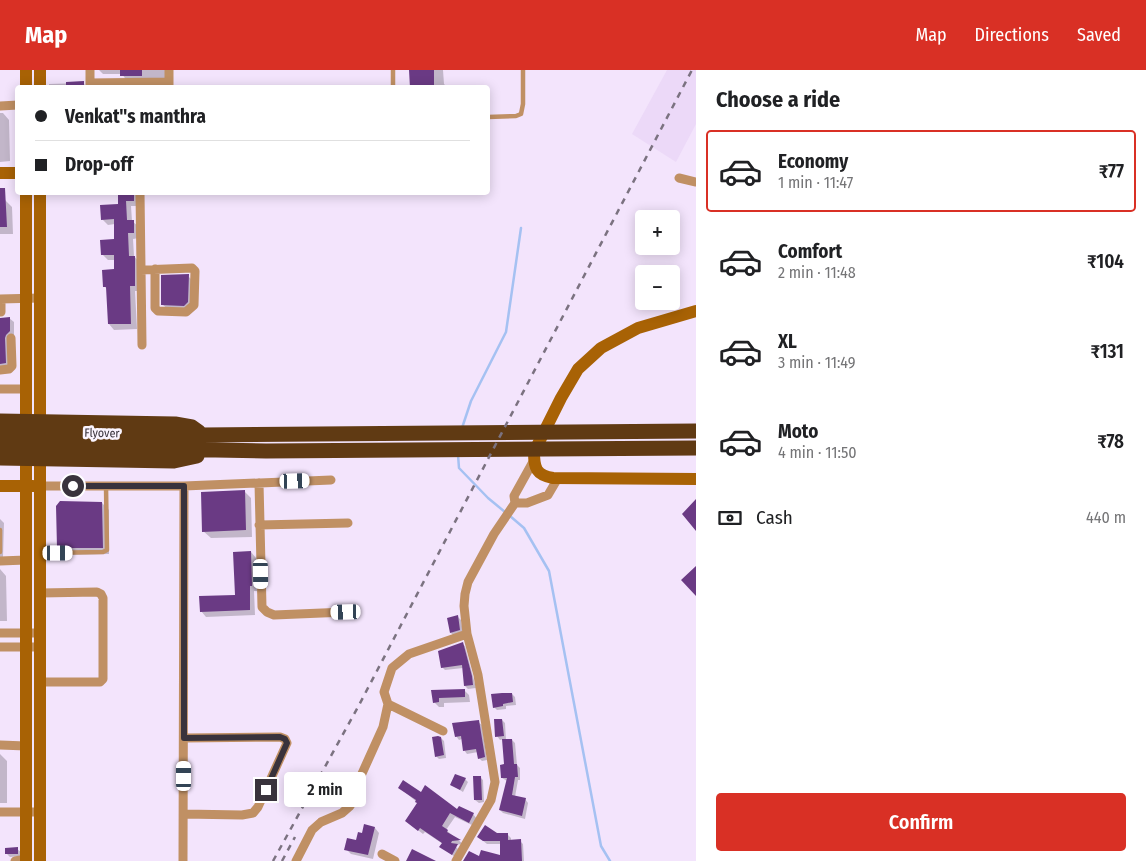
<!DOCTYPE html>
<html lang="en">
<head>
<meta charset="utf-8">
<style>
	body { margin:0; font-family:"Fira Sans Condensed",sans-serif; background:#f2f2f2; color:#202124; height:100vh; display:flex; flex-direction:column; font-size:19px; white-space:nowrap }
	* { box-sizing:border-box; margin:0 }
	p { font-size:16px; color:#757577 }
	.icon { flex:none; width:28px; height:28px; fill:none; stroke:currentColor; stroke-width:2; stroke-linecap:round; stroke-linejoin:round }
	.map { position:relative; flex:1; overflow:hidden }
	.details { display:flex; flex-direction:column; background:#fff; width:450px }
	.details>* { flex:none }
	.banner { position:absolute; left:15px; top:15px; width:475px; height:110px; border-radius:5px; box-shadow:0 2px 12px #0003; display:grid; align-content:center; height:110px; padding:0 20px; background:#fff }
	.buttons { position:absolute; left:635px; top:140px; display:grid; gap:10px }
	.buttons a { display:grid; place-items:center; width:45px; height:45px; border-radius:5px; background:#fff; box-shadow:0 2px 12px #0003; font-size:25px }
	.end { position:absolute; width:22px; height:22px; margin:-11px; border:6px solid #39333c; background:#fff; box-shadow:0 0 0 2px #fff }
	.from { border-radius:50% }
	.bubble { position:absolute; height:35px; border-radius:5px; background:#fff; box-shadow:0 2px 12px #0003; font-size:16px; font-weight:600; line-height:35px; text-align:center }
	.car { position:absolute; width:15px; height:30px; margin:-15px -8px; border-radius:6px; box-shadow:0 0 4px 1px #0007; background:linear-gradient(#fff 24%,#345 0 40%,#fff 0 76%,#345 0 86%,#fff 0) }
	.banner b { display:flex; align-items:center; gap:18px; height:48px; font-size:19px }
	.banner b+b { border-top:1px solid #e0e0e0 }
	.banner i { width:12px; height:12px; background:#202124 }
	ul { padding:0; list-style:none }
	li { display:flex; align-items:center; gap:15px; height:82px; margin:0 10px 8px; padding:0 10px; border:2px solid transparent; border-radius:5px }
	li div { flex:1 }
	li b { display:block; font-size:19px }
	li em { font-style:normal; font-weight:600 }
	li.current { border-color:#d93025 }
	li>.icon { width:45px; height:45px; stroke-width:1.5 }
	h2 { padding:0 20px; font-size:22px; line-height:60px }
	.pay { display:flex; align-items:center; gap:12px; height:55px; padding:0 20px; font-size:19px }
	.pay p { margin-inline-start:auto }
	.cta { display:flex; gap:10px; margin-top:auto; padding:10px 20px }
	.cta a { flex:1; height:58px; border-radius:5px; background:#d93025; color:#fff; font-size:20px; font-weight:600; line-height:58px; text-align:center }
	header { display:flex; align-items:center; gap:30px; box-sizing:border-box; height:70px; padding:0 25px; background:#d93025; color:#fff }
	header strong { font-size:24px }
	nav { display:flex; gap:28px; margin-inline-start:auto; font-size:18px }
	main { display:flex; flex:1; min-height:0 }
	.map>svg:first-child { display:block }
	.built { fill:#ecd9f8 }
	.shadow { fill:#0003 }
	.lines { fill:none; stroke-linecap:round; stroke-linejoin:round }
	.stream { stroke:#a5c1f2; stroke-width:2.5 }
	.building { fill:#6a3a84 }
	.lane { stroke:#c09064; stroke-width:4.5 }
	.street { stroke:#c09064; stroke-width:9 }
	.secondary { stroke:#a86205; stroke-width:12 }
	.highway { stroke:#603a13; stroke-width:15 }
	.rail { stroke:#7b7280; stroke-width:2.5; stroke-dasharray:6 6; stroke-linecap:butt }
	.route { stroke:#39333c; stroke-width:6 }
	.labels { text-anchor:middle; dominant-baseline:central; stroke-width:5; stroke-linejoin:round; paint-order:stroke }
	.street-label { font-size:12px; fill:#39333c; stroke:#fbf5ff }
</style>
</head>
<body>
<header>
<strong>Map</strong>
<nav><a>Map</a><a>Directions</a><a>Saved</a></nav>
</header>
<main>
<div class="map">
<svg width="696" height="791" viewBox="0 0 696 791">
	<rect width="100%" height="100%" fill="#f3e4fc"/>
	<!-- built -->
	<path class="built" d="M667,0H696V54L676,92L632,64Z"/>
	<!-- shadow -->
	<path class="shadow" d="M99,0H168L167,10L127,11L122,4H103Z
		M410,0H443L444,14L448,18H411Z
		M83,13L88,18H49V14Z
		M0,43H3L9,50L10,91L0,92Z
		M119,122H141L139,136H131L132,151L139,157V168L133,169L134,186L140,193V221H135L137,259L114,260L109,254L108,220L104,216L116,201L115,190H108L102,184L116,170L115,154L108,155L102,149L120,135Z
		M0,130H5L12,137L13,164H0Z
		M188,206L195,213L194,239L170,241L162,234Z
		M9,248L14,252V265L9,297L0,298V249Z
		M244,421L251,428L252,467L211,468L203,461Z
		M102,433L109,440V484L65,485L58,478Z
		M0,449L4,453L3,487L0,488Z
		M251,482L256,488L257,521H254L255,545L206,547L201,541L236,526Z
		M0,499L6,506L7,551H0Z
		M458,547L461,550L463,563L454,566L451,563Z
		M462,574L465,576L476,618L468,619L465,616L463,598L445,600L442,597Z
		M464,620L469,625L470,632L444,633V637H439L434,632V629Z
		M512,624L515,627L516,635L506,636V639L497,640L494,637Z
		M502,650L505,653L506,670H512L515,673L517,695L520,698V710H518L515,727L525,729L528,733L525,749L503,743L500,740L507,711L502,708L505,696L504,669L500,670L497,666Z
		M478,652L482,655L487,690L482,691L479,688L478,682L467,684L464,680L462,669L459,670L456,666Z
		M441,668L444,671L446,688L439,689L436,686Z
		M0,684L7,691V733H0Z
		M480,707L483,710L484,732L479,733L475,730Z
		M465,709L468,712L463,722L452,715Z
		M400,718L421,724L458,741L473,744L477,749L474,756L455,747L446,760L463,774L454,775L458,779L455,787L441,777L443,774L425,762L423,764L406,751L418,733Z
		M375,758L379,763L373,789L351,784L346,779L357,771L363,764Z
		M508,765L511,768V771H520L523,774L524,791H501V774H487L482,770Z
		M17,779L21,782V786L10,787L7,784Z"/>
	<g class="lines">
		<!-- stream -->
		<path class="stream" d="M462,358L471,331L506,262L521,158
			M458,385L459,398L488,428L505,442
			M510,446L524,458L549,501L601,776L610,791"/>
	</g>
	<!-- building -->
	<path class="building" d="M120,0H142V6H120Z
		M409,0H434V18H410Z
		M84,11V18H66V12Z
		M0,118H5L7,157H0Z
		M118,122H134V131H126L127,150H134V163H128L129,186H135V216H130L131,254H108L106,217H103L102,200L114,199V185H101L100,170L114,169V149L101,150L100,135L118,134Z
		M189,204L188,232L184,236L161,235V205Z
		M10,247V261L6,265L5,268L6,293L0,294V248Z
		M245,420L246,460L202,462L201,422Z
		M696,429V461L682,444Z
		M60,431L102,432L103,478H57L56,436Z
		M251,481L252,516H250V540L200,542L199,526L235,525L233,482Z
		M696,496V526L681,510Z
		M458,545L460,560L450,563L447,548Z
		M463,572L472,606L473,615L464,616L462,595L441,598L438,581Z
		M465,619V627L439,628V632L433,633L431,620Z
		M502,623H512L513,632L503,634V636L493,638L491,624Z
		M494,649H502L504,666L495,667Z
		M479,650L485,687L478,689L476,679L463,681L461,666L455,667L452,653Z
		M438,666L441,667L444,685L435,687L432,667Z
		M502,669H512L514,694H517L518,707H515L512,725L526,728L522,746L499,740L507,708H501L500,695L504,694Z
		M455,704L466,708L460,720L450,715Z
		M473,706H481L482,730H474Z
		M403,710L421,722L425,715L457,739L459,736L474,743L469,753L450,743L442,756L448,760L447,762L461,770L452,771L451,773L458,774L452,785L439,777L442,773L420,758L418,761L405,751L417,733L415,732L416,730L398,718Z
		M364,754L375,757L368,785L344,780L347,768L356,770L358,762L362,763Z
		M485,755L497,763H508V770L521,769L522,791H463L469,781L479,786L481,780L500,785V771H483L477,767Z
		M18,777V784H5V778Z
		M412,779L436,791H406Z"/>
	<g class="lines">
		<!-- lane -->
		<path class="lane" d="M393,0V18
			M488,47L516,46L521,44L523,34V0
			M0,460V482
			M41,483L103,482L107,480L106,416"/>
		<!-- street -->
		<path class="street" d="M90,0V17
			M90,13L169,12
			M169,17V0
			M0,36L18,35
			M679,108L696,112
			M140,122L142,275
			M141,200L192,198L195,201L194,235L186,242L158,241L155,238V199
			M0,229L40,228
			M1,242V229
			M0,300L9,299L12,296L11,268
			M0,319H26
			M259,413L262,537L267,542L274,545L346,542
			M40,416H184L183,791
			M184,416L331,410
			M515,433H527L548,425L558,408
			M259,455L348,453
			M0,491L26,490
			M0,563H40
			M0,577H40
			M40,612H100L103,609V528L101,524L97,522L40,523
			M388,634L443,661
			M0,675L26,676
			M0,742H40
			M184,744L242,745L253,743L258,737L287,673L285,669L280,667L184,668
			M382,784L395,791
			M15,791L26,789
			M296,791L312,760L321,752L342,743L350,736L354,729L360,708L383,657L388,634L384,622L392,598L409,584L467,564
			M456,791L491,730L495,712L478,605L467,564L464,536L465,524L468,512L494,464L515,433L514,426L534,390"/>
		<!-- secondary -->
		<path class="secondary" d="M26,0V18
			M40,0V18
			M0,103H18
			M40,122V360
			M696,241L638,258L601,278L578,299L561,328L534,382C534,398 536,405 553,408L696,409
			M26,360V122
			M26,380V791
			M40,380V791
			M0,416H33"/>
		<!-- highway -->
		<path class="highway" d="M0,351L175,354L192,357L199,362
			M0,362L202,365L696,361
			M0,376L266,381L696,378
			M0,388L174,391L197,386"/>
		<!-- rail -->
		<path class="rail" d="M273,791L358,637L692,0
			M282,791L295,767"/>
	</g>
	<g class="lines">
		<!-- route -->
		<path class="route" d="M73,416H184V668L280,667L285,669L287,673L266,720"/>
	</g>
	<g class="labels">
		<!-- street labels -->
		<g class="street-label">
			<text transform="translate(102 363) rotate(1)">Flyover</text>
		</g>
	</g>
</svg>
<div class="buttons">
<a>+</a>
<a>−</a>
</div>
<i class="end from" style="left:73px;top:416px"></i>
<i class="end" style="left:266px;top:720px"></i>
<div class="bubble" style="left:284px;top:702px;width:82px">2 min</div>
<i class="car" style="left:295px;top:411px;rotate:88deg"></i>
<i class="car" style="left:58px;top:483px;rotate:90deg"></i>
<i class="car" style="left:261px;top:504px;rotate:179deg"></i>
<i class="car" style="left:346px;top:542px;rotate:268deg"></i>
<i class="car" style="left:184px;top:706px;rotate:0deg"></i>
<div class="banner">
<b><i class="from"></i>Venkat&quot;s manthra</b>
<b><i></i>Drop-off</b>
</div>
</div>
<section class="details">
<h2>Choose a ride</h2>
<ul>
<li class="current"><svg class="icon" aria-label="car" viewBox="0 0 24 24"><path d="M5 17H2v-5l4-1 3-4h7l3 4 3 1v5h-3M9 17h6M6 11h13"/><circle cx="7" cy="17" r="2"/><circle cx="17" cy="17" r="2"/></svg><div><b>Economy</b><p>1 min · 11:47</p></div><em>₹77</em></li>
<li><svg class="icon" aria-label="car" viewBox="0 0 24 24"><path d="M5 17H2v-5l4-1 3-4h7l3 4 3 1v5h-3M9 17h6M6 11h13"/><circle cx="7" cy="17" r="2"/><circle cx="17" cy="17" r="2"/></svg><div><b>Comfort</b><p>2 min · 11:48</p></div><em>₹104</em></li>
<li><svg class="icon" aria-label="car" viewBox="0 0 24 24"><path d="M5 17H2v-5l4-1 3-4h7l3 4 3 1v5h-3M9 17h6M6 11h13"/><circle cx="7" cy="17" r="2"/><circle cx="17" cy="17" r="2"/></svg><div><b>XL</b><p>3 min · 11:49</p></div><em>₹131</em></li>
<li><svg class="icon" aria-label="car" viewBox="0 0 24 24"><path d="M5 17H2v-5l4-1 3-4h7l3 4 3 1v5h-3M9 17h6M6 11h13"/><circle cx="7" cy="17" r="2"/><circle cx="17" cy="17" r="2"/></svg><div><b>Moto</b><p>4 min · 11:50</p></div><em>₹78</em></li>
</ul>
<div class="pay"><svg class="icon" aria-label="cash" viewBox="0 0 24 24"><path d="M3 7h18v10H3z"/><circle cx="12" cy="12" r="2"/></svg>Cash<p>440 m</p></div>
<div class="cta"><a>Confirm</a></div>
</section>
</main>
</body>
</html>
